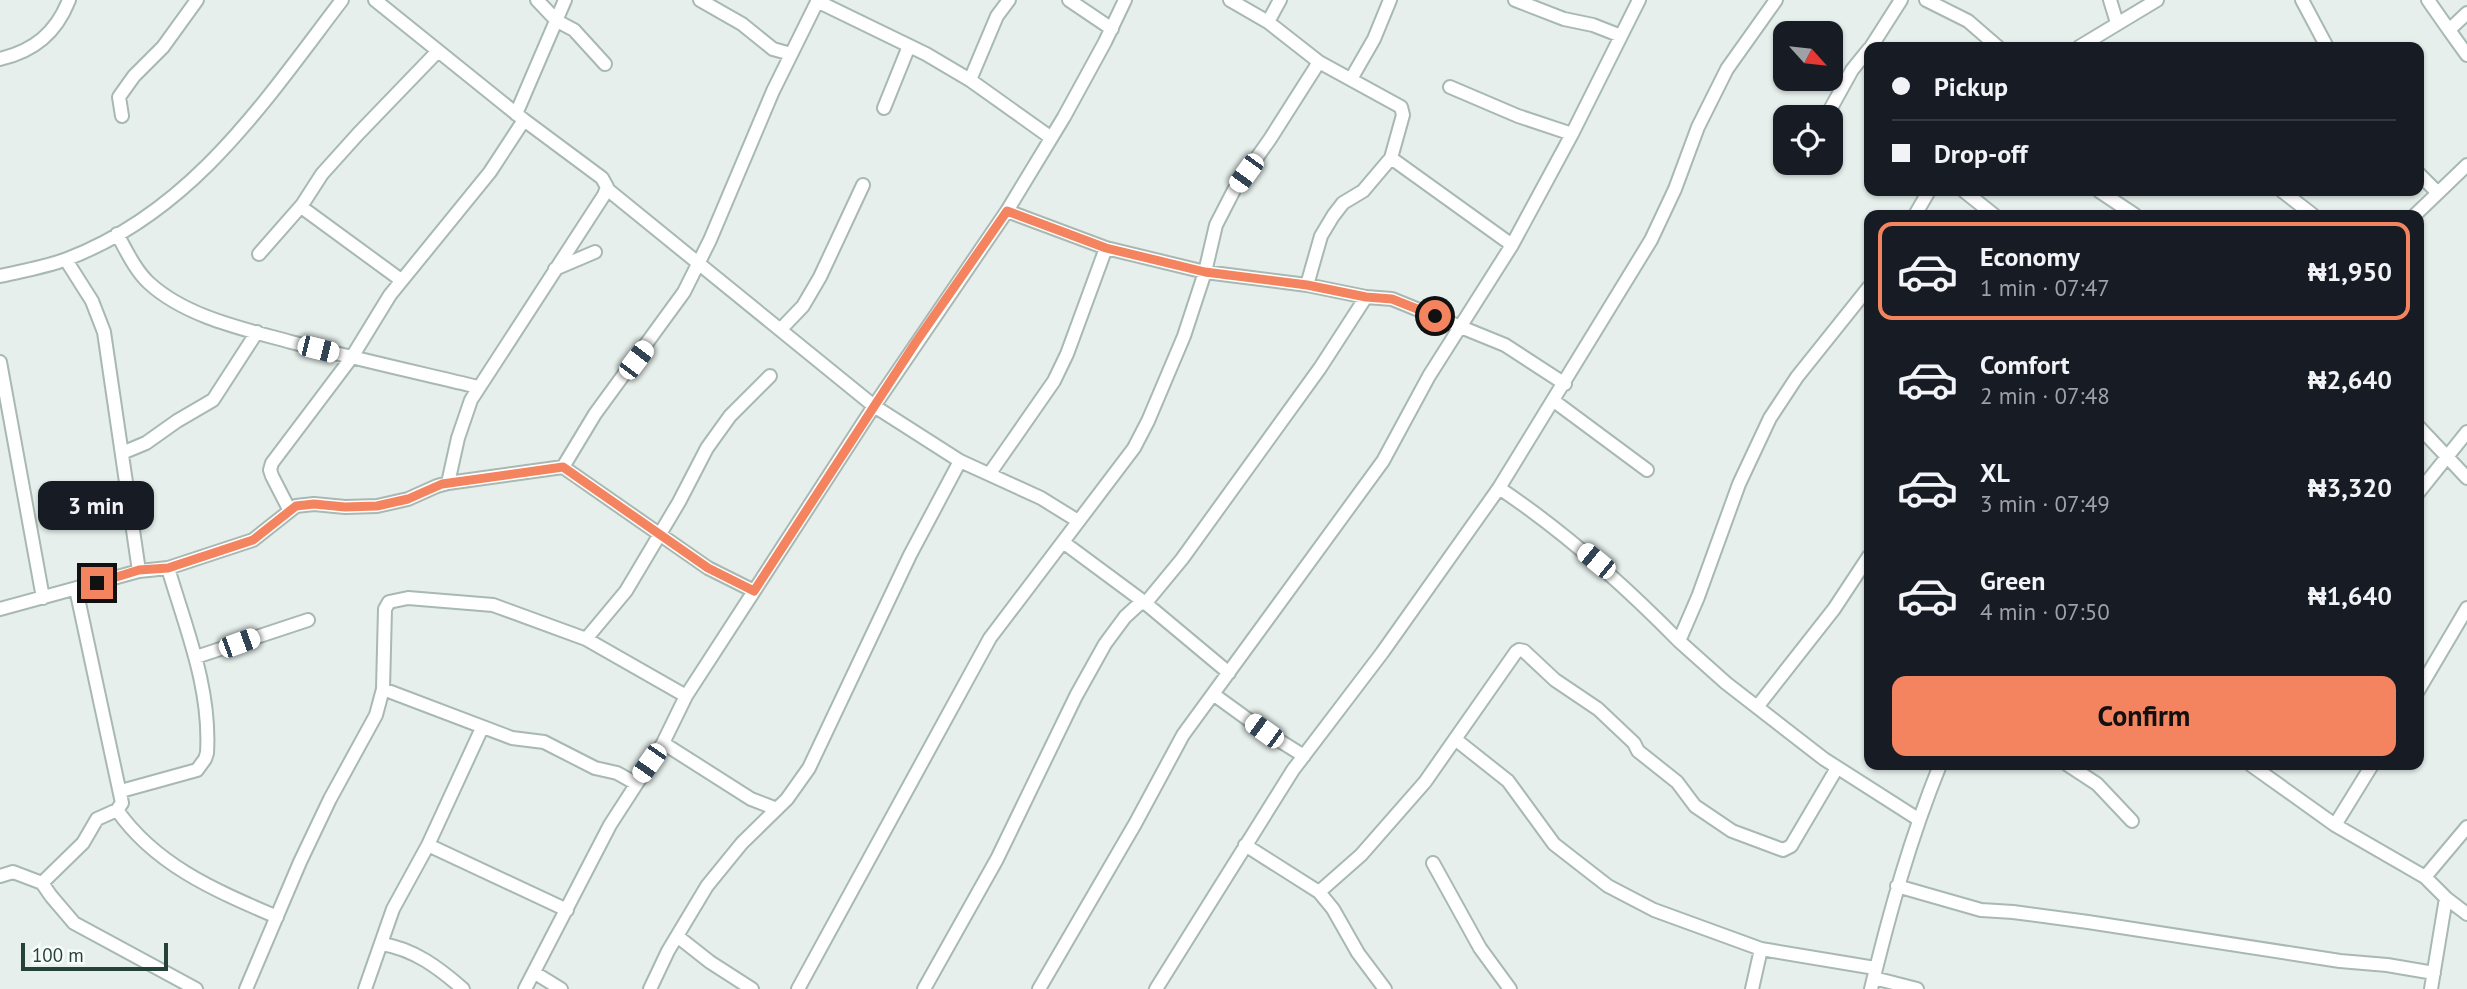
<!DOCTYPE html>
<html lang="en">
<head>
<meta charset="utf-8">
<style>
	body { margin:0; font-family:"PT Sans",sans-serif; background:#20242c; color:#f1f3f6; height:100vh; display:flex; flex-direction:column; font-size:26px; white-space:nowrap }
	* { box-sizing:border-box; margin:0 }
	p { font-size:23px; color:#9ea1a6 }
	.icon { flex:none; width:38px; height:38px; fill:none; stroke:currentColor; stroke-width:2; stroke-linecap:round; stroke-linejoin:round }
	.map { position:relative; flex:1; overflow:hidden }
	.drawer { position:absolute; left:1864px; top:210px; width:560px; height:560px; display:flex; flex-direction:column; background:#171b24; border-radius:14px; box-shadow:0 2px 5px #0004 }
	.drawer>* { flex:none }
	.hud { position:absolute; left:1864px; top:42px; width:560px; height:154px; border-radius:14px; box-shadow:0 2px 5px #0004; display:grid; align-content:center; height:154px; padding:0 28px; background:#171b24 }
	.needle { width:46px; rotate:117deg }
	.buttons { position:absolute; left:1773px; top:21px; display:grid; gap:14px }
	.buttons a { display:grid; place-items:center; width:70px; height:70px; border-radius:14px; background:#171b24; box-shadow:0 2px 5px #0004; font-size:35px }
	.scale { position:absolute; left:21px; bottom:18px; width:147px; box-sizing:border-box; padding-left:7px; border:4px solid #24423a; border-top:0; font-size:19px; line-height:24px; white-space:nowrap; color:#24423a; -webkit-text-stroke:5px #f7fbf9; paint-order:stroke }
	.end { position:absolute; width:32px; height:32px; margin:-16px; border:9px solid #f4845f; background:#111; box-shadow:0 0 0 4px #111 }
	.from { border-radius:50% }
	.bubble { position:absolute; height:49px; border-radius:14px; background:#171b24; box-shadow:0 2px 5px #0004; font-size:23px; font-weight:600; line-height:49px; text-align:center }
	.car { position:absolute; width:21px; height:42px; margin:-21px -10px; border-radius:9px; box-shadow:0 0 5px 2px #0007; background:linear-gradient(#fff 24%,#345 0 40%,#fff 0 76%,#345 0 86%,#fff 0) }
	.hud b { display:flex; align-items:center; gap:24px; height:66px; font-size:26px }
	.hud b+b { border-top:2px solid #363941 }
	.hud i { width:18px; height:18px; background:#f1f3f6 }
	ul { padding:12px 0 0; list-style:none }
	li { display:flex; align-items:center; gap:21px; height:98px; margin:0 14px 10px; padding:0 14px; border:4px solid transparent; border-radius:14px }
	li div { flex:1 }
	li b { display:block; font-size:26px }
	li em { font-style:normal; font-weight:600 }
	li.on { border-color:#f4845f }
	li>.icon { width:63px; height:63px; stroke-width:1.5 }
	.action { display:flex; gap:14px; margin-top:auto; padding:14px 28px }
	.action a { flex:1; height:80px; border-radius:14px; background:#f4845f; color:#111; font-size:28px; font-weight:600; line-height:80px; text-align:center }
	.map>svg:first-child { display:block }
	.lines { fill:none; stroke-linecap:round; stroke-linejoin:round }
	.minor-casing { stroke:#a8b8b2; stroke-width:16 }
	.minor { stroke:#fff; stroke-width:12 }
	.route { stroke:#f4845f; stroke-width:9 }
</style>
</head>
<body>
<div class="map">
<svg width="2467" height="989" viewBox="0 0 2467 989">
	<rect width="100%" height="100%" fill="#e6efeb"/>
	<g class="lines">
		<!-- minor casing -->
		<g class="minor-casing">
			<path id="minor" d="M537,0L557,21L574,30L605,64
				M700,0L742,24L773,49L791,54
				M1069,0L1112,29
				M1230,0L1268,22L1319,62L1401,107L1403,115L1391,158L1512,245
				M1515,0L1564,19L1593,25L1621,36
				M1926,0L1968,21L1998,47
				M2110,0L2117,23
				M2302,0L2327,47
				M2428,0L2449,30
				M817,1L926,54L970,80L1050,137
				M2467,13L2449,30L2467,55
				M1268,22L1280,0
				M1871,47L1901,0
				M2079,47L2157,0
				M0,59C34,51 56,33 69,0
				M1351,79L1374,39L1390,0
				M970,80L997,16L1009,0
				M1450,87L1518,116L1572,134
				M884,108L909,46
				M516,114L565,0
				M122,116L119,97L134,76L163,47L197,0
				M1826,117L1852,70L1869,49
				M2418,173L2438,193
				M607,189L874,406L960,461L1041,498L1078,521
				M1964,191L1994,215
				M2099,191L2135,215
				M2282,191L2313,215
				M1007,211L1106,248L1205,272L1307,285L1366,297L1392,299L1505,345L1565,384
				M1915,215L1929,191
				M2415,215L2467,165
				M117,234C126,250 135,270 149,283C186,317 244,329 291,342C353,358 415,372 478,387
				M259,254L302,205
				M66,260L92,301L104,332L139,571
				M555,269L595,252
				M0,276C22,271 46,267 67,259C193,211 264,102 342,0
				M401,280L304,209L302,205L322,174L358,134L438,51
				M1307,285L1321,236L1333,216L1343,203L1363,191L1391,158
				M1869,287L1797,377L1770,418L1739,484L1698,597L1679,641L1726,683L1824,759L1918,819
				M781,329L803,306L820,277L863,185
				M0,362L43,598
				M1554,401L1647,470
				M2418,426L2467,478
				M122,453L146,443L177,421L213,400L257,332
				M563,467L595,414L684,292L710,240L773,91L818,0
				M990,473L1054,381L1067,354L1106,248
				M448,483L563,467L708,568L754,591
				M1499,488C1565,532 1624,585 1679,641
				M2418,493L2467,432
				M290,511L272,476L270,470L272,463L352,357L390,295L490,172L524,120
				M1063,542L1144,602L1229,673
				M0,609L139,571L168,568L253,540L296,506L314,504L345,507L377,506L408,499L437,486L448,483L458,438L471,400L604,195L607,187L602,178L524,120L375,0
				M586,639L626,591L679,502L707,448L730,416L770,376
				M196,657L308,620
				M383,689L512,738L544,742L595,768L617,773L635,783
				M2418,691L2467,608
				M1213,694L1264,731L1304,756
				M1757,707L1834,609L1869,556
				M1455,739L1508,781L1554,844L1608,886L1654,910L1761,949
				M663,743L751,799L777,809
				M2068,765L2097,784L2132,821
				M2251,765L2335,825L2425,877L2446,898L2467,914
				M121,791L197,770L205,759L207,753C211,688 186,629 168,568
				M117,810C156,866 217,891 277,917
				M2335,825L2372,765
				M428,845L482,728
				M1245,845L1319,892L1333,909L1358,953L1385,989
				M1433,863L1480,948L1510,989
				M0,876L13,872L42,883L83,843L97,819L117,810L122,803L76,589
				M2425,877L2467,827
				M42,883L51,896L74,923L196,989
				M1897,886L1981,910L2013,912L2088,922L2340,961L2387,965L2434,973
				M1319,892L1361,855L1425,782L1516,652L1519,650L1524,651L1555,680L1598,709L1634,743L1638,751L1677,782L1695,806L1732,831L1783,850L1791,846L1837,768
				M677,936L710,962L752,989
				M382,944C414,949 439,968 463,989
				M535,973L561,989
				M1874,978L1917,989
				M246,989L300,862L330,799L376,715L383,689L385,609L389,602L408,598L493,605L586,639L686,696
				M365,989L393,909L428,845L567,910
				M525,989L610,825L663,743L686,696L874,406L1007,211L1064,117L1105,42L1125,0
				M650,989L668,951L707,886L742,843L787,799L809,768L910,555L960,461
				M798,989L990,638L1134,448L1148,421L1184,336L1205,272L1216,225L1234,190L1270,139L1319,62
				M924,989L997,859L1076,696L1105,644L1125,617L1138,605L1149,599L1182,559L1320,368L1366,297
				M1039,989L1135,824L1183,735L1383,461L1429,376L1512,245L1572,134L1639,0
				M1156,989L1293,770L1382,653L1499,488L1651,240L1675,189L1698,127L1727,69L1776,0
				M1752,989L1761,949L1875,968
				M1871,989C1890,911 1910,839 1940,765
				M2431,989L2446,898"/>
		</g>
		<!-- minor -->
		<use href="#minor" class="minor"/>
	</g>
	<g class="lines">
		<!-- route -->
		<path class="route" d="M97,583L139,570L168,568L253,540L296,506L314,504L345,507L377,506L408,499L442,484L563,467L708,568L754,591L916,342L1007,211L1106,248L1205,272L1307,285L1366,297L1392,299L1435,316"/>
	</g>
</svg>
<div class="buttons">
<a><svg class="needle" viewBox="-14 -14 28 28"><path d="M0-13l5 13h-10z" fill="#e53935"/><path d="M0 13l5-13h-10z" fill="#9ea1a6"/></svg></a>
<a><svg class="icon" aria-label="locate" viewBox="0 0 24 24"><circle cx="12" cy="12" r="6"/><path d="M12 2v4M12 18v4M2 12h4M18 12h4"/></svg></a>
</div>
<div class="scale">100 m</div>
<i class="end from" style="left:1435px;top:316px"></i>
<i class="end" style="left:97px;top:583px"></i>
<div class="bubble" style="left:38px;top:481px;width:116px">3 min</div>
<i class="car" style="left:1246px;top:173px;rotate:216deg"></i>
<i class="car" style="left:318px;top:349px;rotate:104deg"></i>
<i class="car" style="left:636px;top:360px;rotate:37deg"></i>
<i class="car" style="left:1596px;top:561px;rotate:309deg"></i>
<i class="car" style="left:239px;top:643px;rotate:70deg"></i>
<i class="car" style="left:1264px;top:731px;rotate:306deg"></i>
<i class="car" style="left:649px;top:763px;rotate:215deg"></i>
<div class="hud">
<b><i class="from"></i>Pickup</b>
<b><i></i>Drop-off</b>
</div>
<section class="drawer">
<ul>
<li class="on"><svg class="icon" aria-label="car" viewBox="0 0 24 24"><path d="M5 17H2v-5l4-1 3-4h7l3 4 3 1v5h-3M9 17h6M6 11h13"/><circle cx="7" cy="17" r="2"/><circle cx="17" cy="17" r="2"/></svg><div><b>Economy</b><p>1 min · 07:47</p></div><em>₦1,950</em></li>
<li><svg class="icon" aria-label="car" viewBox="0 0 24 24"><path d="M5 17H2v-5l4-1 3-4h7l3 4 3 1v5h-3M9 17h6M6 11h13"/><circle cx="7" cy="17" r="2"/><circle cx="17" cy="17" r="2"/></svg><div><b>Comfort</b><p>2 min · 07:48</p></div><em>₦2,640</em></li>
<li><svg class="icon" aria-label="car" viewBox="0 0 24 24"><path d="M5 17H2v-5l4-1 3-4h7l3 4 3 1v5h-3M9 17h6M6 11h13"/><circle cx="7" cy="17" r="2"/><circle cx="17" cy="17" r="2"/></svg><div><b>XL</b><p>3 min · 07:49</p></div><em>₦3,320</em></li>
<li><svg class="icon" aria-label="car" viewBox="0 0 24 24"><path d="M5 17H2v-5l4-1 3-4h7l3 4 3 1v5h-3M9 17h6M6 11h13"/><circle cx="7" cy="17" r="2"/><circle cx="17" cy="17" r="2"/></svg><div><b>Green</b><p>4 min · 07:50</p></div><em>₦1,640</em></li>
</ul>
<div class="action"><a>Confirm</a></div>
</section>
</div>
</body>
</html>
